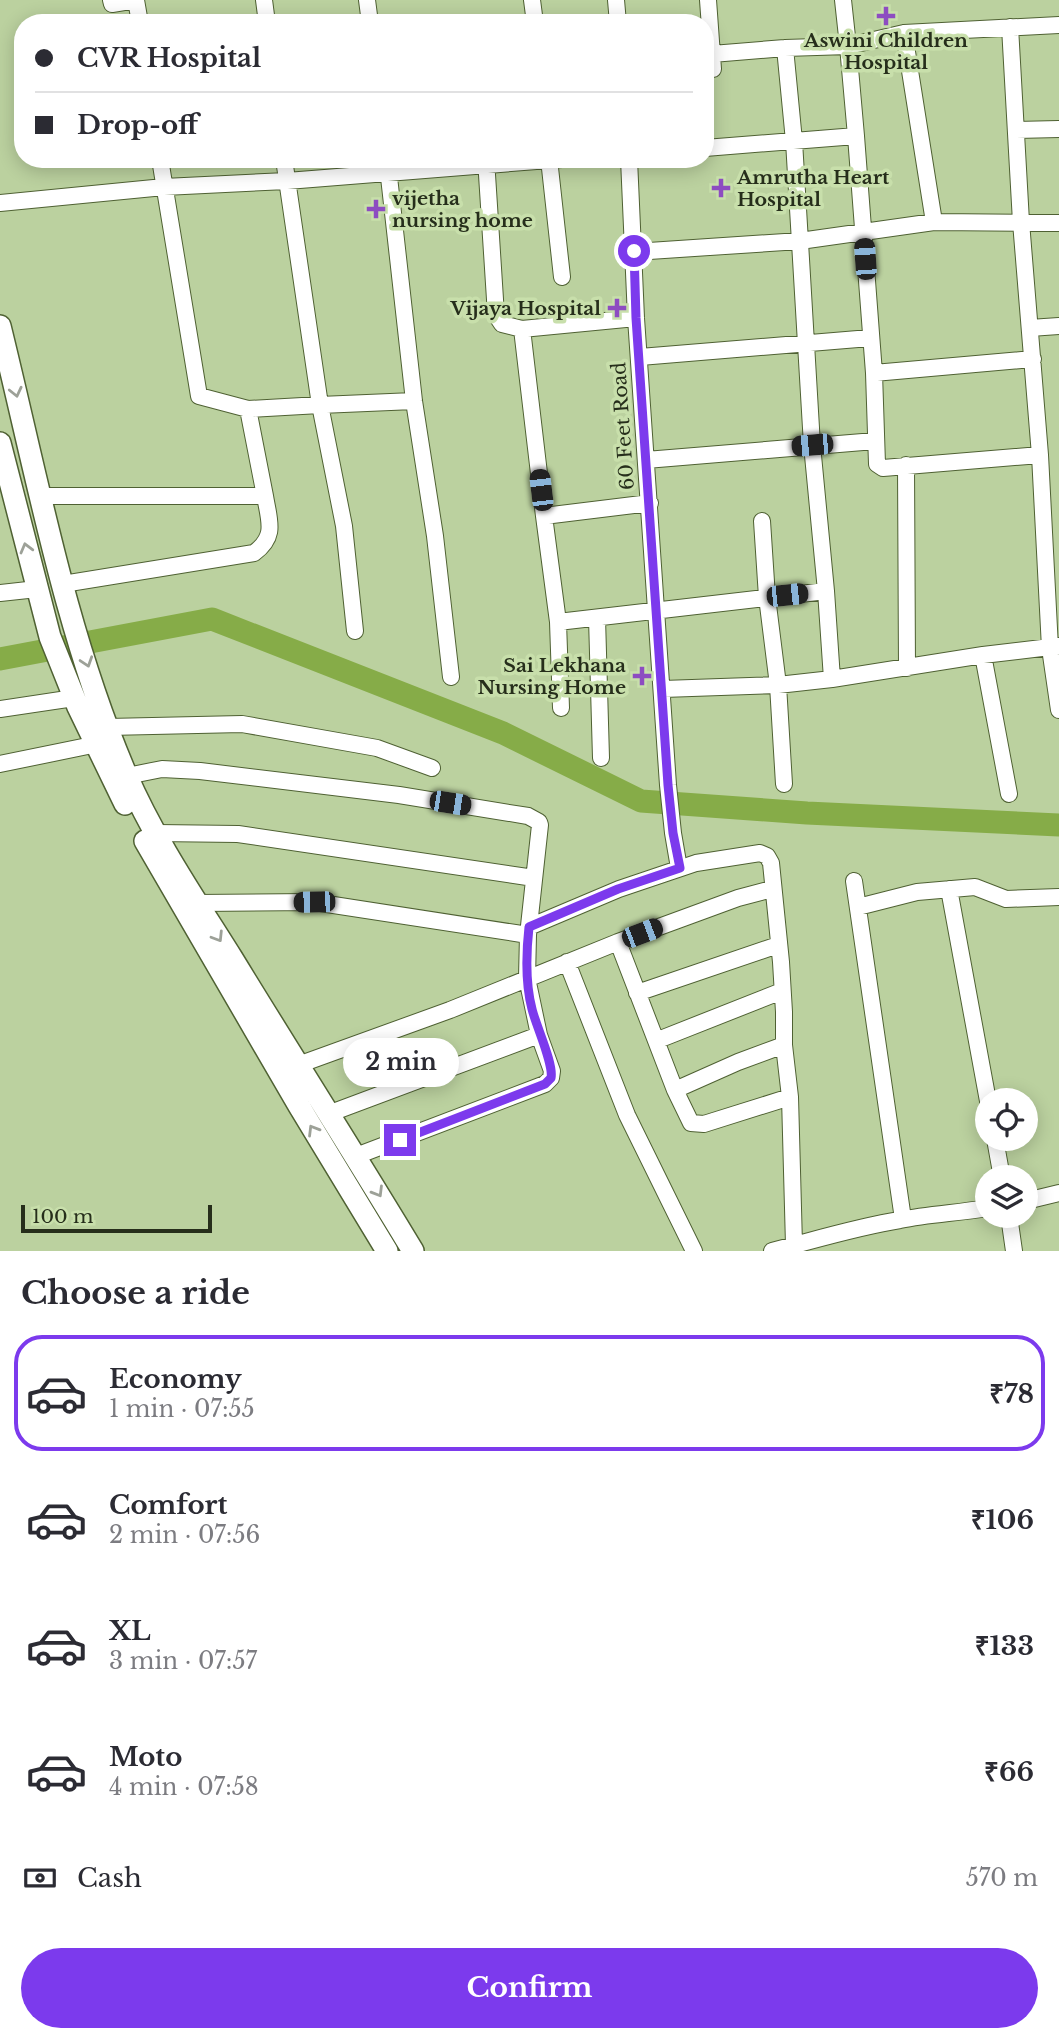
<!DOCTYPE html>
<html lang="en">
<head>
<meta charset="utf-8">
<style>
	body { margin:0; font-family:"Libre Baskerville",serif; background:#f2f2f3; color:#2b2b33; height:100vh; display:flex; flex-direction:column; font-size:26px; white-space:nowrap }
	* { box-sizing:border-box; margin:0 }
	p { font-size:23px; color:#7c7c81 }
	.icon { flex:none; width:38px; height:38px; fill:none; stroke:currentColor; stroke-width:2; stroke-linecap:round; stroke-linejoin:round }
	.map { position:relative; height:1251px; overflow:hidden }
	.drawer { display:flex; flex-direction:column; background:#fff; flex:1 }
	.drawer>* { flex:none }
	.hud { position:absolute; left:14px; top:14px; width:700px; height:154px; border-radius:28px; box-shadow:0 4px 18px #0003; display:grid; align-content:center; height:154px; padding:0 21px; background:#fff }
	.buttons { position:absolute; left:975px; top:1088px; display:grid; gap:14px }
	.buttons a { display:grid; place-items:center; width:63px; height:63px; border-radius:50%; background:#fff; box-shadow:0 4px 18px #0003; font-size:35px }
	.scale { position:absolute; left:21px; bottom:18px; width:191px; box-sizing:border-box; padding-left:7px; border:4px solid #262e1b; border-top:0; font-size:19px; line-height:24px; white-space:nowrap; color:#262e1b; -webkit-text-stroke:5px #c8dfab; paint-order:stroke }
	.end { position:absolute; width:32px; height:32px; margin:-16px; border:9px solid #7c3aed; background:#fff; box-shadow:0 0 0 4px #fff }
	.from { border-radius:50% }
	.bubble { position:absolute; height:49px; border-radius:24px; background:#fff; box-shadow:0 4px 18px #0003; font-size:23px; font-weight:700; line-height:49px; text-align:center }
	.car { position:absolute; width:21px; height:42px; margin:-21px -10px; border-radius:9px; box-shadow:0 0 5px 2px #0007; background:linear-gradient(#222 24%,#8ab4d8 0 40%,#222 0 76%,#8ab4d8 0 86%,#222 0) }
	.hud b { display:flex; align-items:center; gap:24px; height:66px; font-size:26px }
	.hud b+b { border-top:2px solid #e1e1e2 }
	.hud i { width:18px; height:18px; background:#2b2b33 }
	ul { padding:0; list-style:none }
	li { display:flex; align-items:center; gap:21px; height:116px; margin:0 14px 10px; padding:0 7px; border:4px solid transparent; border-radius:28px }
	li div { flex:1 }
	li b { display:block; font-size:26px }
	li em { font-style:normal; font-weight:700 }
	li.selected { border-color:#7c3aed }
	li>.icon { width:63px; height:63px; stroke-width:1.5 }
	h2 { padding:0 21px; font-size:32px; line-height:84px }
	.pay { display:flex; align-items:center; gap:18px; height:77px; padding:0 21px; font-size:26px }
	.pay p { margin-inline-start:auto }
	.action { display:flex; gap:14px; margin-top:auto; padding:14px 21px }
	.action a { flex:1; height:80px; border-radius:42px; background:#7c3aed; color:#fff; font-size:28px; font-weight:700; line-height:80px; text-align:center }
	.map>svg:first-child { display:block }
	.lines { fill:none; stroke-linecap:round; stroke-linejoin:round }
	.river { stroke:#86ac48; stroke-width:23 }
	.minor-casing { stroke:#4f6133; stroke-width:18 }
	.secondary-casing { stroke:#4f6133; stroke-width:24 }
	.minor { stroke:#fff; stroke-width:16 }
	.secondary { stroke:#fff; stroke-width:21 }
	.oneway { stroke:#9da198 }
	.route { stroke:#7c3aed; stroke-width:9 }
	.poi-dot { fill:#8d4cc1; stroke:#c8dfab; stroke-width:2.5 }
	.labels { text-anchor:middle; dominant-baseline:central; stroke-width:7; stroke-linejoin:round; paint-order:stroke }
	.poi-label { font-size:19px; font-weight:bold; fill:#262e1b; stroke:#c8dfab; text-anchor:start }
	.street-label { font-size:19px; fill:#262e1b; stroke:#c8dfab }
</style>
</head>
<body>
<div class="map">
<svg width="1059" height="1251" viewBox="0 0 1059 1251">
	<rect width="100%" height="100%" fill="#bbd19f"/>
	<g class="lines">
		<!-- river -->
		<path class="river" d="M0,659L212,619L503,733L641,801L807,813L1059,825"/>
		<!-- minor casing -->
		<g class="minor-casing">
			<path id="minor" d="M111,0L112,4L136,0L140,23
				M264,0L267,23
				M367,0L370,23
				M532,0L535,23
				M616,0L618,23
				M708,0L713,69
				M1010,27L1021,222L1040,455L1050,648L1059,710
				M904,33L934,222
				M712,54L785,48
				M1016,130L1059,129
				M856,136L874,373L877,464L883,468L1040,455
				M705,148L856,136L848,46L904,33L1059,25
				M284,159L320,405L414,401
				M387,159L414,401L435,536L451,677
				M486,159L496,315L502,324L522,329
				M549,159L562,277
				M629,159L636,318L668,785L673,833L679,868
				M0,203L164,187L287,181L562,159
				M634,252L800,241L934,222L1059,223
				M1030,328L1059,326
				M640,357L870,338
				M874,373L1033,359
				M248,409L320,405L344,526L355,631
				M646,460L875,441
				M906,465L907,668
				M41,496H265L248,409L199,396L160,159
				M544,516L522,329L636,318
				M762,521L767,597L778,685L784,784
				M63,584L254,553C277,536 269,521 265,496
				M826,591L832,679
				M0,593L37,589
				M597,618L601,758
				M558,622L826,591L812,445L794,141L785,48L848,46L843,0
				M983,655L1009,794
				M663,689L778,685L832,679L983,655L1059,646
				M561,708L558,622L544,516L650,503
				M0,709L74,698
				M108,727L242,724L377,748L432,768
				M0,764L107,742
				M127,776L162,769L200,771L399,795L528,816L539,822L540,825L528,935L527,978L539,1035L552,1071L551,1078L545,1084L356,1156
				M156,833L238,834L534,878
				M854,881L903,1219
				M949,889L988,1101
				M197,903L314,902L528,935
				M858,907L917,892L975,887L1006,899L1059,897
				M529,927L619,889L696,863L760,853L767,856L771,863L781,962L784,1012V1045L790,1097L794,1245
				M618,942L675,1090L691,1123L704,1124L790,1097
				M567,962L627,1115L694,1251
				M637,993L778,945
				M658,1040L782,991
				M298,1065L450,1010L618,942L738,898L772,889
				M675,1090L738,1062L784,1045
				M328,1114L539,1035
				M995,1139L1002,1178
				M1026,1201L1059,1193
				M1009,1216L1014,1251
				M772,1251C815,1240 856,1227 900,1220C929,1214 958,1213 987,1208"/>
		</g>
		<!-- secondary casing -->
		<g class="secondary-casing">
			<path id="secondary" d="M0,326C37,476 65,632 126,774C154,839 195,899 232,958C292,1056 354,1153 413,1251
				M0,443L50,637L78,707L125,804
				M145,841L299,1106L387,1251"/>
		</g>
		<!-- minor -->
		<use href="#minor" class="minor"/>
		<!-- secondary -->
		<use href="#secondary" class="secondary"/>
	</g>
	<!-- one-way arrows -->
	<defs><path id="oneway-chevron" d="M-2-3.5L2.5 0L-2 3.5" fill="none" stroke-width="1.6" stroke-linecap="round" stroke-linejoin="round" transform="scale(1.75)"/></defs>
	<g class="oneway">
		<use href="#oneway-chevron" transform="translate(16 392) rotate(77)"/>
		<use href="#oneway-chevron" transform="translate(26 548) rotate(-105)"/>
		<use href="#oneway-chevron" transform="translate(87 662) rotate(72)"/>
		<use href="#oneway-chevron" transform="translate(218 937) rotate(58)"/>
		<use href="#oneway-chevron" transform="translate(313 1130) rotate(-121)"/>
		<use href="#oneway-chevron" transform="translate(378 1192) rotate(59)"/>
	</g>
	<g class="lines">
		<!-- route -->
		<path class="route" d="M400,1140L545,1084L551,1078C554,1064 536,1026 532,1009C525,982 526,954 529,927L618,889L680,868L673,833L668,785L636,318L634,251"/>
	</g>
	<!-- markers -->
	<g class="poi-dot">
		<path d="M882.5 5.5h7v7h7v7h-7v7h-7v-7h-7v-7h7z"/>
		<path d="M717.5 177.5h7v7h7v7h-7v7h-7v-7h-7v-7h7z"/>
		<path d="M372.5 198.5h7v7h7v7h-7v7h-7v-7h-7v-7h7z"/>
		<path d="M613.5 297.5h7v7h7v7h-7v7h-7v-7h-7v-7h7z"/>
		<path d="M638.5 665.5h7v7h7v7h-7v7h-7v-7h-7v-7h7z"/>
	</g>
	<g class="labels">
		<!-- poi labels -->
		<g class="poi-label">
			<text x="886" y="40" text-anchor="middle">Aswini Children<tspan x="886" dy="22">Hospital</tspan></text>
			<text x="737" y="177">Amrutha Heart<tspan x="737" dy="22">Hospital</tspan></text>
			<text x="392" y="198">vijetha<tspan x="392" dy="22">nursing home</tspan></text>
			<text x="601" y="308" text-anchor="end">Vijaya Hospital</text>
			<text x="626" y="665" text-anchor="end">Sai Lekhana<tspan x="626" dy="22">Nursing Home</tspan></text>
		</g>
		<!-- street labels -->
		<g class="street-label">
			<text transform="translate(623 426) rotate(-94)">60 Feet Road</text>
		</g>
	</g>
</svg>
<div class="buttons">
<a><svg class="icon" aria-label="locate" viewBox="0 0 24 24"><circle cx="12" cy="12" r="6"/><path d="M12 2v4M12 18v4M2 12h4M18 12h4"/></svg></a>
<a><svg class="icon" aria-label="layers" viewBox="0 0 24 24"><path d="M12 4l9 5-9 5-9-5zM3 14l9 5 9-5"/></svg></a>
</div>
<div class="scale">100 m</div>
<i class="end from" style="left:634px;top:251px"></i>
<i class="end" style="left:400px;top:1140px"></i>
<div class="bubble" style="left:343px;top:1038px;width:116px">2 min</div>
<i class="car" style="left:865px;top:259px;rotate:356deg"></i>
<i class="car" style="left:812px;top:445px;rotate:265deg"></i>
<i class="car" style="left:541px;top:490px;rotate:353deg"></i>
<i class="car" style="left:787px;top:595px;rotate:84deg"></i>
<i class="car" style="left:450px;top:803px;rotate:99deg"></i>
<i class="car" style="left:314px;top:902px;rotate:269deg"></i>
<i class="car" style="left:642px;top:933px;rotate:69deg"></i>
<div class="hud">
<b><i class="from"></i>CVR Hospital</b>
<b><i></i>Drop-off</b>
</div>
</div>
<section class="drawer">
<h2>Choose a ride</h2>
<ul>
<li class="selected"><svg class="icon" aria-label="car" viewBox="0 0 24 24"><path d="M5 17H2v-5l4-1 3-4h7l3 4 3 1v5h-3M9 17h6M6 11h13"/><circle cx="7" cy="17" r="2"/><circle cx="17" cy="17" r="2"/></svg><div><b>Economy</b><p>1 min · 07:55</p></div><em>₹78</em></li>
<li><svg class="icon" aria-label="car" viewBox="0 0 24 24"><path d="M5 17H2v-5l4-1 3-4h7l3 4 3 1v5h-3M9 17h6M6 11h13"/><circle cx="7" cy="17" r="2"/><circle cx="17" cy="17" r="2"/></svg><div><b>Comfort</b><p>2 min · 07:56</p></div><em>₹106</em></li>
<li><svg class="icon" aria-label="car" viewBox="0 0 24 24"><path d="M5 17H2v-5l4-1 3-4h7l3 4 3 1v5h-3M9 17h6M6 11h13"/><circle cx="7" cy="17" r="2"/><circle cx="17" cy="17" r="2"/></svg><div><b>XL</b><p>3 min · 07:57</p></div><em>₹133</em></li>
<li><svg class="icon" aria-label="car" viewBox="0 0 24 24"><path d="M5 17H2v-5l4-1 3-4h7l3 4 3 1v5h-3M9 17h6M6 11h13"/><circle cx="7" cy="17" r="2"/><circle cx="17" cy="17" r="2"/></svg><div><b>Moto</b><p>4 min · 07:58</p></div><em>₹66</em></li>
</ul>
<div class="pay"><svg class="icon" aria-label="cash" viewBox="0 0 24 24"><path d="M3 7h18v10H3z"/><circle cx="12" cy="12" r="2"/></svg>Cash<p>570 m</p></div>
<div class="action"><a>Confirm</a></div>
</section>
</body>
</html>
